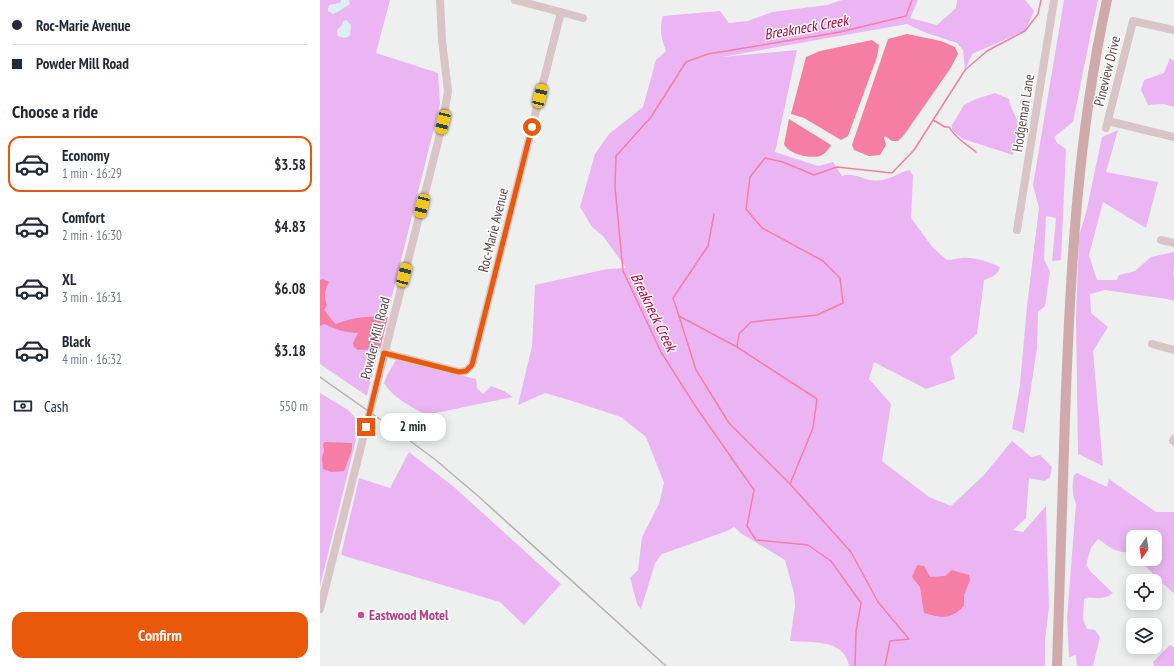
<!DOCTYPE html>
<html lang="en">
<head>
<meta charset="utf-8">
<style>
	body { margin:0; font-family:"PT Sans Narrow",sans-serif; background:#f6f6f7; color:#1f2937; height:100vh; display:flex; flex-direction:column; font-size:15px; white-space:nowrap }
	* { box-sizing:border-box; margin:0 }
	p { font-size:13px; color:#747a83 }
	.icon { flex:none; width:22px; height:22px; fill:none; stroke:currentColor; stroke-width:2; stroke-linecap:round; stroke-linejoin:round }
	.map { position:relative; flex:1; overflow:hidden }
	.sheet { display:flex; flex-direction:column; background:#fff; width:320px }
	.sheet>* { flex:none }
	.top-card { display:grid; align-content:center; height:88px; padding:0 12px; background:#fff }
	.needle { width:26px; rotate:193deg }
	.controls { position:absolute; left:806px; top:530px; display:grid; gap:8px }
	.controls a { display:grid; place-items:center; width:36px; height:36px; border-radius:8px; background:#fff; box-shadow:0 2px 10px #0003; font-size:20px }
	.end { position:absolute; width:18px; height:18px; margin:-9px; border:5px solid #ea580c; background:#fff; box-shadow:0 0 0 2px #fff }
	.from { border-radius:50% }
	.bubble { position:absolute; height:28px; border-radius:12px; background:#fff; box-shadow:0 2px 10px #0003; font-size:13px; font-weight:700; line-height:28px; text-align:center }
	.car { position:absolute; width:12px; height:24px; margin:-12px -6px; border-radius:5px; box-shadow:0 0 3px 1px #0007; background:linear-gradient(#f5c518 24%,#345 0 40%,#f5c518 0 76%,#345 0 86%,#f5c518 0) }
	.top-card b { display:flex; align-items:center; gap:14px; height:38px; font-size:15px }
	.top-card b+b { border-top:1px solid #e0e1e3 }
	.top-card i { width:10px; height:10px; background:#1f2937 }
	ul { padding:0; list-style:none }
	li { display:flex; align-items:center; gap:12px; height:56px; margin:0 8px 6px; padding:0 4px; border:2px solid transparent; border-radius:12px }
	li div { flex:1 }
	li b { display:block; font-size:15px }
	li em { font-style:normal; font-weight:700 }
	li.current { border-color:#ea580c }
	li>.icon { width:36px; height:36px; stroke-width:1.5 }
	h2 { padding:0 12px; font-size:18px; line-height:48px }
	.pay { display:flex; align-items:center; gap:10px; height:44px; padding:0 12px; font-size:15px }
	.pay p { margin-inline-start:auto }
	.action { display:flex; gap:8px; margin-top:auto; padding:8px 12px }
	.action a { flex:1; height:46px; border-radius:12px; background:#ea580c; color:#fff; font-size:16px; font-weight:700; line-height:46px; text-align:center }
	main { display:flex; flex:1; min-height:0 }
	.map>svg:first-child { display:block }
	.green { fill:#ebb5f4 }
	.sand { fill:#dbf0f4 }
	.water { fill:#f67da4 }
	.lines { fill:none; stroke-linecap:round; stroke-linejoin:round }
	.stream { stroke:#f67da4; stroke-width:1.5 }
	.minor { stroke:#dac5c6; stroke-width:8 }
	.major { stroke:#d0a9ab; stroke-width:10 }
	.rail { stroke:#b9afaf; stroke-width:1.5 }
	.route { stroke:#ea580c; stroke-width:5 }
	.hotel-dot { fill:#d1479c; stroke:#fff; stroke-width:1.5 }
	.labels { text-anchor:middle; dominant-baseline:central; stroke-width:3; stroke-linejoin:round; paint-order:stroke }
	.street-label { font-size:14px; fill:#5d4345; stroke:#fff }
	.hotel-label { font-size:14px; font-weight:bold; fill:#b23c85; stroke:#fff; text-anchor:start }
	.water-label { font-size:15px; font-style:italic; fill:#b3003a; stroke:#fff }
</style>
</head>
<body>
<main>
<section class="sheet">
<div class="top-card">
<b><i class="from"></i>Roc-Marie Avenue</b>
<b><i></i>Powder Mill Road</b>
</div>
<h2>Choose a ride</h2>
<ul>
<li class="current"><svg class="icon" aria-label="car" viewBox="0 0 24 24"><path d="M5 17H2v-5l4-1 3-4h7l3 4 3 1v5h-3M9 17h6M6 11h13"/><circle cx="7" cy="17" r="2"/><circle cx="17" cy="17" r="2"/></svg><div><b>Economy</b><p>1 min · 16:29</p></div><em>$3.58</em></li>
<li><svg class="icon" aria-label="car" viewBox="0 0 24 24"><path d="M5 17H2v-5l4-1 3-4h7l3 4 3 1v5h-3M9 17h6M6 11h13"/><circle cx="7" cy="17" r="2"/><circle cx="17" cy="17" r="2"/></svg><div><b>Comfort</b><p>2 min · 16:30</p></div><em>$4.83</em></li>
<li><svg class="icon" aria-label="car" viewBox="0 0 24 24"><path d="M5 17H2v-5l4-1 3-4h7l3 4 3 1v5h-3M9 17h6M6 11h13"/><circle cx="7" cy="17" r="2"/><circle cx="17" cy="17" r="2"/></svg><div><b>XL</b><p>3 min · 16:31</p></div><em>$6.08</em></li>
<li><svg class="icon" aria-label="car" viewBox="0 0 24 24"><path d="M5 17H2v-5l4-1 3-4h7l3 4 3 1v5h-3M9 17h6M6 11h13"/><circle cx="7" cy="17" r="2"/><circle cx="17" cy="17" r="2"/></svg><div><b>Black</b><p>4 min · 16:32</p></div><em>$3.18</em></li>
</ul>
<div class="pay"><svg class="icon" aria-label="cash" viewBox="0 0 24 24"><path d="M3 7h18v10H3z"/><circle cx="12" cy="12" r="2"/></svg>Cash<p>550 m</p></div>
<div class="action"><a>Confirm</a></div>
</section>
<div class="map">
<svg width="854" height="666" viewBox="0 0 854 666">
	<rect width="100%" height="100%" fill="#edf0ef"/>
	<!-- green -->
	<path class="green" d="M0,0H70L56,53L118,73L120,104L47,396L0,364Z
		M522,0H598L590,18L617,25L636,8L637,0H705L714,11L705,31L652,54L645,70L643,50L637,43L604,32L587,24L402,57L477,50L455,152L498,166L513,162L522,176C536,171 545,183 561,180C571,179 580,172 590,170L593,176L591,218L613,248L627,260C632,260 638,258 642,258C653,257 670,262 680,267C678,275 672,277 664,280L657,334L630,357L635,379L606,389L554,362L549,379L571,404L562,461L609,497L631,506L663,476L692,441L711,457L720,455L732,467L730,477L725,481L709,478L706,518L693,530L703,532L726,506L729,607L725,640V666H529C524,638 491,643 470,641L475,606L474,593L465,560L422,534L414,527L407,531L342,554L335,563L321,609L317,604L310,578L318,570L322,537L339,504L344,483L326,437L301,417L249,400L225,393L198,405L212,346L215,285L287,269L306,268L283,236L272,227L260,207L275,154L289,134L323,107L336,60L346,51C341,38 339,29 343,16L400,11L409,23L428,21L452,12L507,5Z
		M744,0H778L771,32L753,122L734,137L737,143L746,149L741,260L732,261L736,218L726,216L724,259L730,272L725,306L718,312L717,348L704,433L692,429L700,385L707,306L719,208L713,185Z
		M850,58L854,61V107L843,104L828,105L821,90L824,80L844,73Z
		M675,93L689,99C690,106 693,111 696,117C700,127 696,145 693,155L643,139L632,130V125L644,105L656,99Z
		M798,130L786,172L838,182L826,228L783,202L769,255L777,280H797L799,275L815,271L831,257L854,252V267L853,274L854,277V301L847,299L785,290L770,294L771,313L788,327L773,351L783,466L758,454L756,318L759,236L766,213L782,137Z
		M76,360L156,379L157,388L163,394L171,386L184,391L193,397L106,415C92,407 73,398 64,383L67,375Z
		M0,393L28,410L40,423L0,586Z
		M89,452L134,487L241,584L204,625L180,602L21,555L39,478L70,488Z
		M757,473L787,487L789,479L836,512H854V594L818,559H835V537H813V555L810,552C797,554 788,546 778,539L771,548L766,565L771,572L793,593C780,603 773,595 764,599L763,619L767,629L775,630L780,637L773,666H757L756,655L749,657L747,618L756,504C752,494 752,486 754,475Z
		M850,645L854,647V666H834L833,662Z"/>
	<!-- sand -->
	<path class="sand" d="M21,0H29L30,4C27,6 16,13 13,14L8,11V8L9,5L20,3Z
		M26,20L31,25L30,35L28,37L24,38L18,36L17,30L22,25L23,21Z"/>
	<!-- water -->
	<path class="water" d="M587,34L621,41L635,47L638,54L630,69L584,135L578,141H572L565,136L564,138L566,145L560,155L549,156L534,150L532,145L568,39Z
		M552,40L559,45L557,57L528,136L521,140L484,118L471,114L486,57L500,51Z
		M469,119L511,145C509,149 505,154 500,156C490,159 468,154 464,144Z
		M3,279L9,282C5,290 3,296 7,305L4,310C9,315 11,320 16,324C32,317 50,316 68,317L60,349L38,350L34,347L33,343L38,333C26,333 15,329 4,324L0,326V280Z
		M5,442L32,443V450L24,471L11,472L3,469L2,458L4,451L3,444Z
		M597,565L604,566L610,577L625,576L632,570L649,575L650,580L644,595V606C630,620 622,618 604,613L600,587L592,577Z"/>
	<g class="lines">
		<!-- stream -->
		<path class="stream" d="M613,120L625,127H629C634,137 647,145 656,152
			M394,214L388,246L353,298L359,316L417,347
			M359,316L376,370L409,423L470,484
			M535,666L536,631L541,603L511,561L488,545L436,540L427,526L434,490L376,407L341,352L303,271L295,187L296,156L331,117L366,62L388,54L520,32L586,16L592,0
			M565,666L570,641L589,639L558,602L531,552L470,484L493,428L497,399L417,347L419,334L431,322L497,315L523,303L520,278L503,261L442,228L426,209L430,177L445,158L463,162L494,175L517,167L572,173L594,150L645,70L667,51L705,31L718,14L721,0"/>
		<!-- minor -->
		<path class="minor" d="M195,0L263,18
			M788,121L854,137
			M786,128L813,21L854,30
			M697,230L734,0
			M841,240L854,243
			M832,344L854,350
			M64,353L139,372L146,371L152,365L241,12
			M853,441L854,439
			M0,609L123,122L128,91L122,40L120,0"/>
		<!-- major -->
		<path class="major" d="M737,666C740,583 742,500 745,417C750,277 757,137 787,0"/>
		<!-- rail -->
		<path class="rail" d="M0,377L81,434L117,461L158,496L346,666"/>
	</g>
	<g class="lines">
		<!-- route -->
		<path class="route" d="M46,427L64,353L139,372L146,371L152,365L212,127"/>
	</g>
	<!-- markers -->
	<circle class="hotel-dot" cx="41" cy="615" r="4"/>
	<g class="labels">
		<!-- street labels -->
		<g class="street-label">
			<text transform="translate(787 71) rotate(-76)">Pineview Drive</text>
			<text transform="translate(703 113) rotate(-81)">Hodgeman Lane</text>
			<text transform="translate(173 230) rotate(-76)">Roc-Marie Avenue</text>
			<text transform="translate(55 338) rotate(-76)">Powder Mill Road</text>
		</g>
		<!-- hotel labels -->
		<g class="hotel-label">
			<text x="49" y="615">Eastwood Motel</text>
		</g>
		<!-- water labels -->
		<g class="water-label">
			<text transform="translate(486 27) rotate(-10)">Breakneck Creek</text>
			<text transform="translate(334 312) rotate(64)">Breakneck Creek</text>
		</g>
	</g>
</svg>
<div class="controls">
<a><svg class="needle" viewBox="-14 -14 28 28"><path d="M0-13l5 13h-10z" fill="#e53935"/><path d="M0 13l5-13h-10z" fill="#747a83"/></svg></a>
<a><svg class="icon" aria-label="locate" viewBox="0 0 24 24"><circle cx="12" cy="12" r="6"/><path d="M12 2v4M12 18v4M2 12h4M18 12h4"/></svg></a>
<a><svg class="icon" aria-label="layers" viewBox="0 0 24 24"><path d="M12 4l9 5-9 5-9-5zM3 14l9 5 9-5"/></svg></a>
</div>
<i class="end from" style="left:212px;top:127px"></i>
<i class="end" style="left:46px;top:427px"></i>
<div class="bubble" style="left:60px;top:413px;width:66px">2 min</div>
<i class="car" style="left:220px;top:96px;rotate:14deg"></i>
<i class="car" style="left:123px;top:122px;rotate:194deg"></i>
<i class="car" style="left:102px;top:206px;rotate:194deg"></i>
<i class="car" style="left:84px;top:275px;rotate:15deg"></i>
</div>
</main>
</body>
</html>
